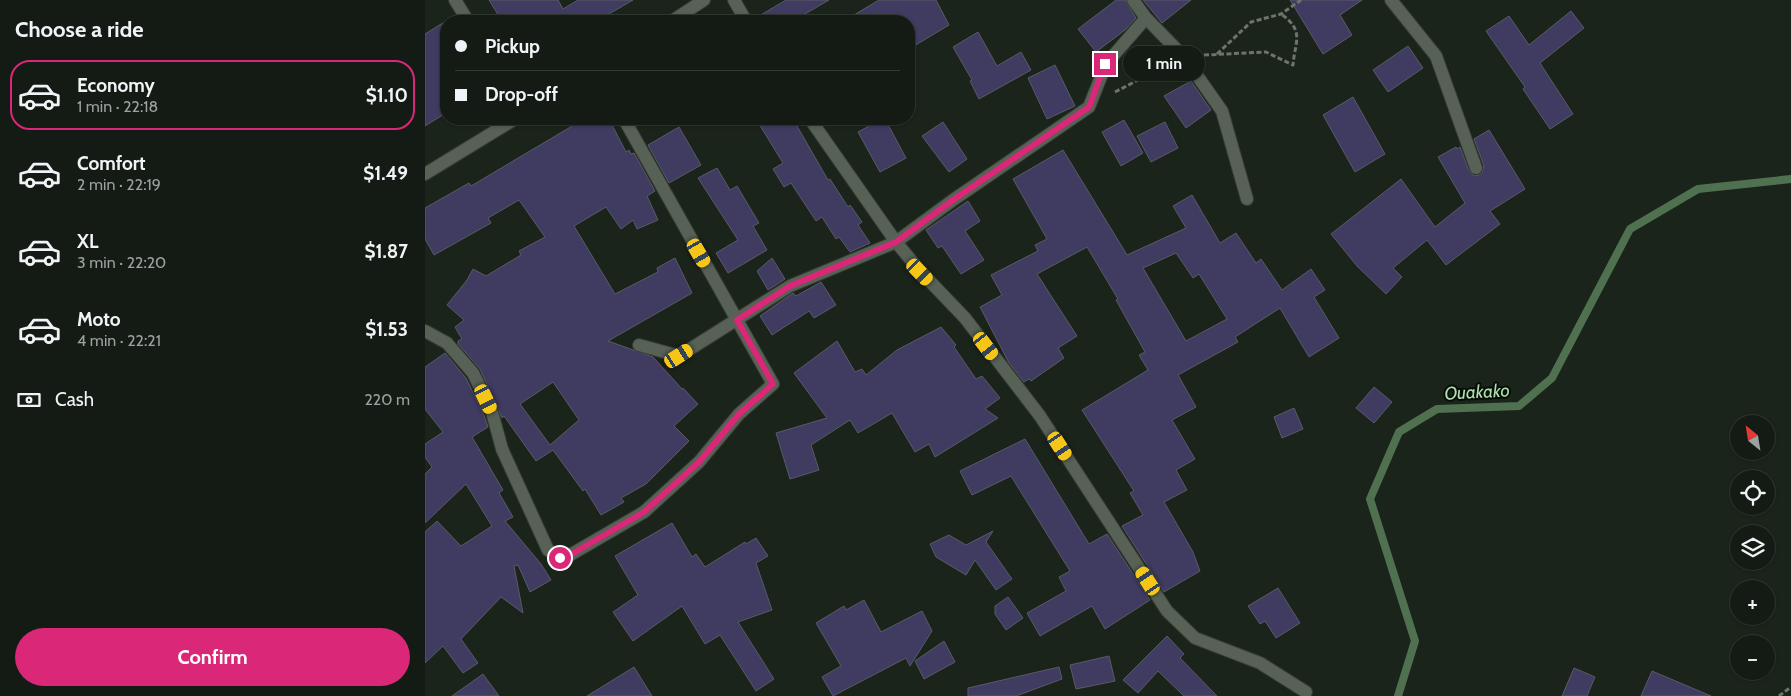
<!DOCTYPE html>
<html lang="en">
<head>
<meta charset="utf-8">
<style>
	body { margin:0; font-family:Cabin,sans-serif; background:#1d241d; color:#f1f3f6; height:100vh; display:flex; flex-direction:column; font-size:19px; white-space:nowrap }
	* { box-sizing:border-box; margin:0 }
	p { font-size:16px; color:#9da1a0 }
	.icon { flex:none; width:28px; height:28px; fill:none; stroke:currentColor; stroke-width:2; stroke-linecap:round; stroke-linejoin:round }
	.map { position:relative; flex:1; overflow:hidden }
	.sheet { display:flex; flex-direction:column; background:#141b14; width:425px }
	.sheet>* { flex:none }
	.guide { position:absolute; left:15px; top:15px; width:475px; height:110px; border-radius:20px; box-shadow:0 1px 4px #0004,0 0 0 1px #333934; display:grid; align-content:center; height:110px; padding:0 15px; background:#141b14 }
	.needle { width:32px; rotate:330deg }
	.buttons { position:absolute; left:1305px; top:415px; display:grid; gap:10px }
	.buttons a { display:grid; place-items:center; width:45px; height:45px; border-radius:50%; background:#141b14; box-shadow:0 1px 4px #0004,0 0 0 1px #333934; font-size:25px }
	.end { position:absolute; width:22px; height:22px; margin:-11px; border:6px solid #db2777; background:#fff; box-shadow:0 0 0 2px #fff }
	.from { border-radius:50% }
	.bubble { position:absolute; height:35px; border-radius:18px; background:#141b14; box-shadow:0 1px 4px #0004,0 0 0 1px #333934; font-size:16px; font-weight:700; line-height:35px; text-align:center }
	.car { position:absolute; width:15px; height:30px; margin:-15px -8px; border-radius:6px; box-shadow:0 0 4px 1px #0007; background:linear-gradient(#f5c518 24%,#345 0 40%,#f5c518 0 76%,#345 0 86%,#f5c518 0) }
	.guide b { display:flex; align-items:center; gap:18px; height:48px; font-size:19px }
	.guide b+b { border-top:1px solid #333934 }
	.guide i { width:12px; height:12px; background:#f1f3f6 }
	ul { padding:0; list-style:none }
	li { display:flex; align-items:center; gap:15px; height:70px; margin:0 10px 8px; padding:0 5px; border:2px solid transparent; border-radius:20px }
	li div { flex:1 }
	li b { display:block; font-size:19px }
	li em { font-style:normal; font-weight:700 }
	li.active { border-color:#db2777 }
	li>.icon { width:45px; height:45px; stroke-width:1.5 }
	h2 { padding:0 15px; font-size:22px; line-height:60px }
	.pay { display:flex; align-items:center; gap:12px; height:55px; padding:0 15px; font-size:19px }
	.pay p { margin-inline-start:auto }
	.cta { display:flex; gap:10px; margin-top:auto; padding:10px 15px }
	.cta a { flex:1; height:58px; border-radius:30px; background:#db2777; color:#fff; font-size:20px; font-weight:700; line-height:58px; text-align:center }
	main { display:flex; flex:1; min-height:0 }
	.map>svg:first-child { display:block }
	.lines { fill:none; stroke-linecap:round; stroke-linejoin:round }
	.stream { stroke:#50714f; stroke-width:8 }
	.building { fill:#403b61; stroke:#5a5a67; fill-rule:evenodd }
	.minor-casing { stroke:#363d36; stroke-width:14 }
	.path { stroke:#6c746c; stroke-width:3; stroke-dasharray:5 2.5; stroke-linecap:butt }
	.minor { stroke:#576156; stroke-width:12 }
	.route { stroke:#db2777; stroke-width:6 }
	.labels { text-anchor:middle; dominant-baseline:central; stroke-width:4; stroke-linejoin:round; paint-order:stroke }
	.water-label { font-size:18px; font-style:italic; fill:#ace2ab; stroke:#080c08 }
</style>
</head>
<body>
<main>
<section class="sheet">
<h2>Choose a ride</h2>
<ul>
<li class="active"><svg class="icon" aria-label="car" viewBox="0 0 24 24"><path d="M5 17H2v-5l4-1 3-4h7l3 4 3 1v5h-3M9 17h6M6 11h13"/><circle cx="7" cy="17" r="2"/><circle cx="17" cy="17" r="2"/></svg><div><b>Economy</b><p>1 min · 22:18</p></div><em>$1.10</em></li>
<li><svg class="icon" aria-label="car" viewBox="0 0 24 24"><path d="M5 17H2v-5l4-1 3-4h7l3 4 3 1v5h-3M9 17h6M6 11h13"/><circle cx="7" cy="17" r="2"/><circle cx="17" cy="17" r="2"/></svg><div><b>Comfort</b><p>2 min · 22:19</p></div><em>$1.49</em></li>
<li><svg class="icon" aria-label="car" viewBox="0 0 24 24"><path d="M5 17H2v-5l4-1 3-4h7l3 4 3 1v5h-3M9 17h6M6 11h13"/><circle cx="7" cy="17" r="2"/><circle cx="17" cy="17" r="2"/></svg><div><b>XL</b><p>3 min · 22:20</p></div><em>$1.87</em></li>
<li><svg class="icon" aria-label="car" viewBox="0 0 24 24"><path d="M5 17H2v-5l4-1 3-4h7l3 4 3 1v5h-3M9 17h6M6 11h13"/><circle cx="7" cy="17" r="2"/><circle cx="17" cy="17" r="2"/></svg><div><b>Moto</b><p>4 min · 22:21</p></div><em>$1.53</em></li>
</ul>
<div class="pay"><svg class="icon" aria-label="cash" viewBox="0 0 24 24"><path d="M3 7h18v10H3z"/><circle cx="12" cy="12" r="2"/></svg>Cash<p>220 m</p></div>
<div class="cta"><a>Confirm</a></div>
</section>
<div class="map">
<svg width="1366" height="696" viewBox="0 0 1366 696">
	<rect width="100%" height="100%" fill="#1b241b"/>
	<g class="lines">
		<!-- stream -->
		<path class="stream" d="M973,696L990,641L945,499L974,432L1012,409L1094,406L1127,378L1205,229L1273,189L1366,179"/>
	</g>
	<!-- building -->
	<path class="building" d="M64,0H133L138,9L153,0H208L172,21H77Z
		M361,0H404L368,21H329V19Z
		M454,0H511L524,25L484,49V21H419Z
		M691,0H700L711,18L700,30L671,52L653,29Z
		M718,0H766L737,23Z
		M865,0H937L915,15L927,35L898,54Z
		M1146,11L1159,28L1115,63L1148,114L1125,129L1098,89L1100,87L1061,31L1084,16L1104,45Z
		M21,21V113L0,126V34Z
		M553,32L572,66L596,52L606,70L554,99L545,81L547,80L528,47Z
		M983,46L998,68L963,92L948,70Z
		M630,65L650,106L622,119L603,78Z
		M766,81L786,110L761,128L739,96Z
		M928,97L960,154L930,172L898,115Z
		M159,119H184L201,152L204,150L206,154L209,153L230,191L222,196L233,220L212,229L208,220L196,229L181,207L149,226L190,294L233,272L232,268L250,258L267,293L183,341L228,357L257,389L258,388L273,404L249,426L264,441L221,484L196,498L199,502L176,515L160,489L158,491L128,450L111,461L79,416L77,418L55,369L33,344V341L37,339L30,327L39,320L22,305L42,280L48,269L61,276L96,255L94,251L120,237L94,200L63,218L66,223L9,255L0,239V208L44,183L46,186ZM128,382L154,420L125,445L95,404Z
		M331,119H368L403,180L405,179L423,207L425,205L437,222L433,225L445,243L425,252L414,237L411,239L397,217L391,221L366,183L359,187L348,169L358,163Z
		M457,119H460L481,158L455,172L433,132Z
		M699,120L718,153L696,166L677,132Z
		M518,122L542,159L524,172L497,136Z
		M740,122L753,148L726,162L712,136Z
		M254,127L276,165L244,183L223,145Z
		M1064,130L1100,189L1065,211L1075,224L1021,265L1002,240L968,268L977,277L961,294L932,266L906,234L976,179L1010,227L1040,203L1013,157L1031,147L1032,149L1035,147L1044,171L1049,176L1054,175L1057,173L1059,166L1049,139Z
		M638,150L702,255L761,228L748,206L767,195L795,243L811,233L831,263L836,259L857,290L886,269L900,290L889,297L914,338L884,357L855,308L810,337L813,342L753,375L771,407L747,420L770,459L751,470L762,490L739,502L768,552L775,571L739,592L697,526L718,515L705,493L709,491L657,410L723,370L714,355L720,352L691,300L693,299L662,247L612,274L652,336L633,348L639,358L606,381L604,379L599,382L584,363L555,307L577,295L566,275L613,251L610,245L622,239L588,179ZM751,253L768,278L774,274L802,319L761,341L718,268Z
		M292,168L305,190L312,186L334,223L328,226L342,250L303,273L291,253L313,240L273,178Z
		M543,201L555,221L540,231L559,260L536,274L517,246L513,248L501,230Z
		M347,258L360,279L343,290L332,271Z
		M396,282L411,305L389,318L384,311L347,335L335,316L368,293L371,296Z
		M516,327L531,345L529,347L551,379L557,376L575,398L560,409L573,418L510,457L504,444L490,452L467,413L433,433L425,420L386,445L394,470L365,479L351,433L402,418L369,373L412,341L430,372L437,369L441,375L472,350Z
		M20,353L41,378L59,415L63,427L47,437L78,490L74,493L88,517L80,521L116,564L126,580L105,592L93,565L89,566L98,613L76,597L36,639L53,663L38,673L18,646L0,663V532L12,521L36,546L67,526L41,484L0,523V474L7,467L0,457V444L18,432L0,409V367Z
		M949,387L967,402L949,423L931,408Z
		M869,408L878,429L857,438L849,417Z
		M600,439L664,544L682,534L725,600L680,629L667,606L615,636L602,613L641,591L634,577L645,571L586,476L547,495L535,471Z
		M247,523L267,557L271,554L280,567L320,542L321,544L331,538L343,556L331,563L347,610L313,622L349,679L331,691L295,635L280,644L257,606L208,641L188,612L213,595L190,556Z
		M568,531L561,542L587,579L571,590L550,560L541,575L511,557L505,544L524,535L541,545Z
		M853,588L875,623L851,638L840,621L835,624L823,606Z
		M583,597L598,618L581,630L570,614V606Z
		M439,600L456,632L497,611L507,631L485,666L481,658L408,696L397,677L416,666L391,623L419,606L421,610Z
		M742,636L759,654L755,658L792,696H759L733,671L713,693L698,680Z
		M519,641L530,662L499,679L490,661Z
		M684,656L690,681L651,689L645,665Z
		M209,667L227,696H162Z
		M634,667L637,679L591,696H543V688Z
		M1149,668L1170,677L1162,696H1137Z
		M1227,671L1286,696H1216Z
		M58,674L74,696H27Z"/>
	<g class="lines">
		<!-- minor casing -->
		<g class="minor-casing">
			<path id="minor" d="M30,0L43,21
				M309,0L321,21
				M708,0L721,18L759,57L797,111L822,199
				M966,0L1011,56L1051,168
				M247,21L279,0
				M385,119L471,242L495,271L540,318L615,416L742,611L770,638L835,663L881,692
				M0,174L90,119
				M0,331L22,343L48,373L67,412L77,449L123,550L135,558L145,555L219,512L274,462L314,414L348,384L199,119
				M214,345L254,356L365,286L471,242L528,200L664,107L681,64L721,18"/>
		</g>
		<!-- path -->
		<path class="path" d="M792,54L826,22L856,14L876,0
			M779,55L841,52L868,65C870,41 880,31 856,14
			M690,92L742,65
			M1354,696L1366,687"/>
		<!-- minor -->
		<use href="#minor" class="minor"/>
	</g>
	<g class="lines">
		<!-- route -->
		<path class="route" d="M135,558L145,555L219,512L274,462L314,414L348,384L312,320L365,286L471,242L528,200L664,107L680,64"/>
	</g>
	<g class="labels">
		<!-- water labels -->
		<g class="water-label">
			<text transform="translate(1052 392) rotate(-3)">Ouakako</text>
		</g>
	</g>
</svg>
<div class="buttons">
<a><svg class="needle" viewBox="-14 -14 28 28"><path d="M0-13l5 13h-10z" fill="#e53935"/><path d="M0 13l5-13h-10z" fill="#9da1a0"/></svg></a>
<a><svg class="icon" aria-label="locate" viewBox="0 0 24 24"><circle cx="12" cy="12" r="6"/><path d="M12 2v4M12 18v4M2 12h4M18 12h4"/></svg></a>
<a><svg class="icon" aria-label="layers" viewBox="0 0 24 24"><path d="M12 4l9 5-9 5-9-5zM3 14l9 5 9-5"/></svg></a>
<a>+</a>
<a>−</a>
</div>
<i class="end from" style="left:135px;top:558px"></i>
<i class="end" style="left:680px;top:64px"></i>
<div class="bubble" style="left:698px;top:46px;width:82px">1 min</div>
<i class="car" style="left:274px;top:253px;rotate:150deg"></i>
<i class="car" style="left:495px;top:272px;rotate:136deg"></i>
<i class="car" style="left:561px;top:346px;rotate:143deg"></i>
<i class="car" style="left:254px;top:356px;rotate:58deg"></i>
<i class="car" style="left:61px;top:399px;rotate:154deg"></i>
<i class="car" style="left:635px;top:446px;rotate:147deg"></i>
<i class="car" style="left:723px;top:581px;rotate:327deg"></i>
<div class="guide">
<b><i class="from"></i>Pickup</b>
<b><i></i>Drop-off</b>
</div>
</div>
</main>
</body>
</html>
